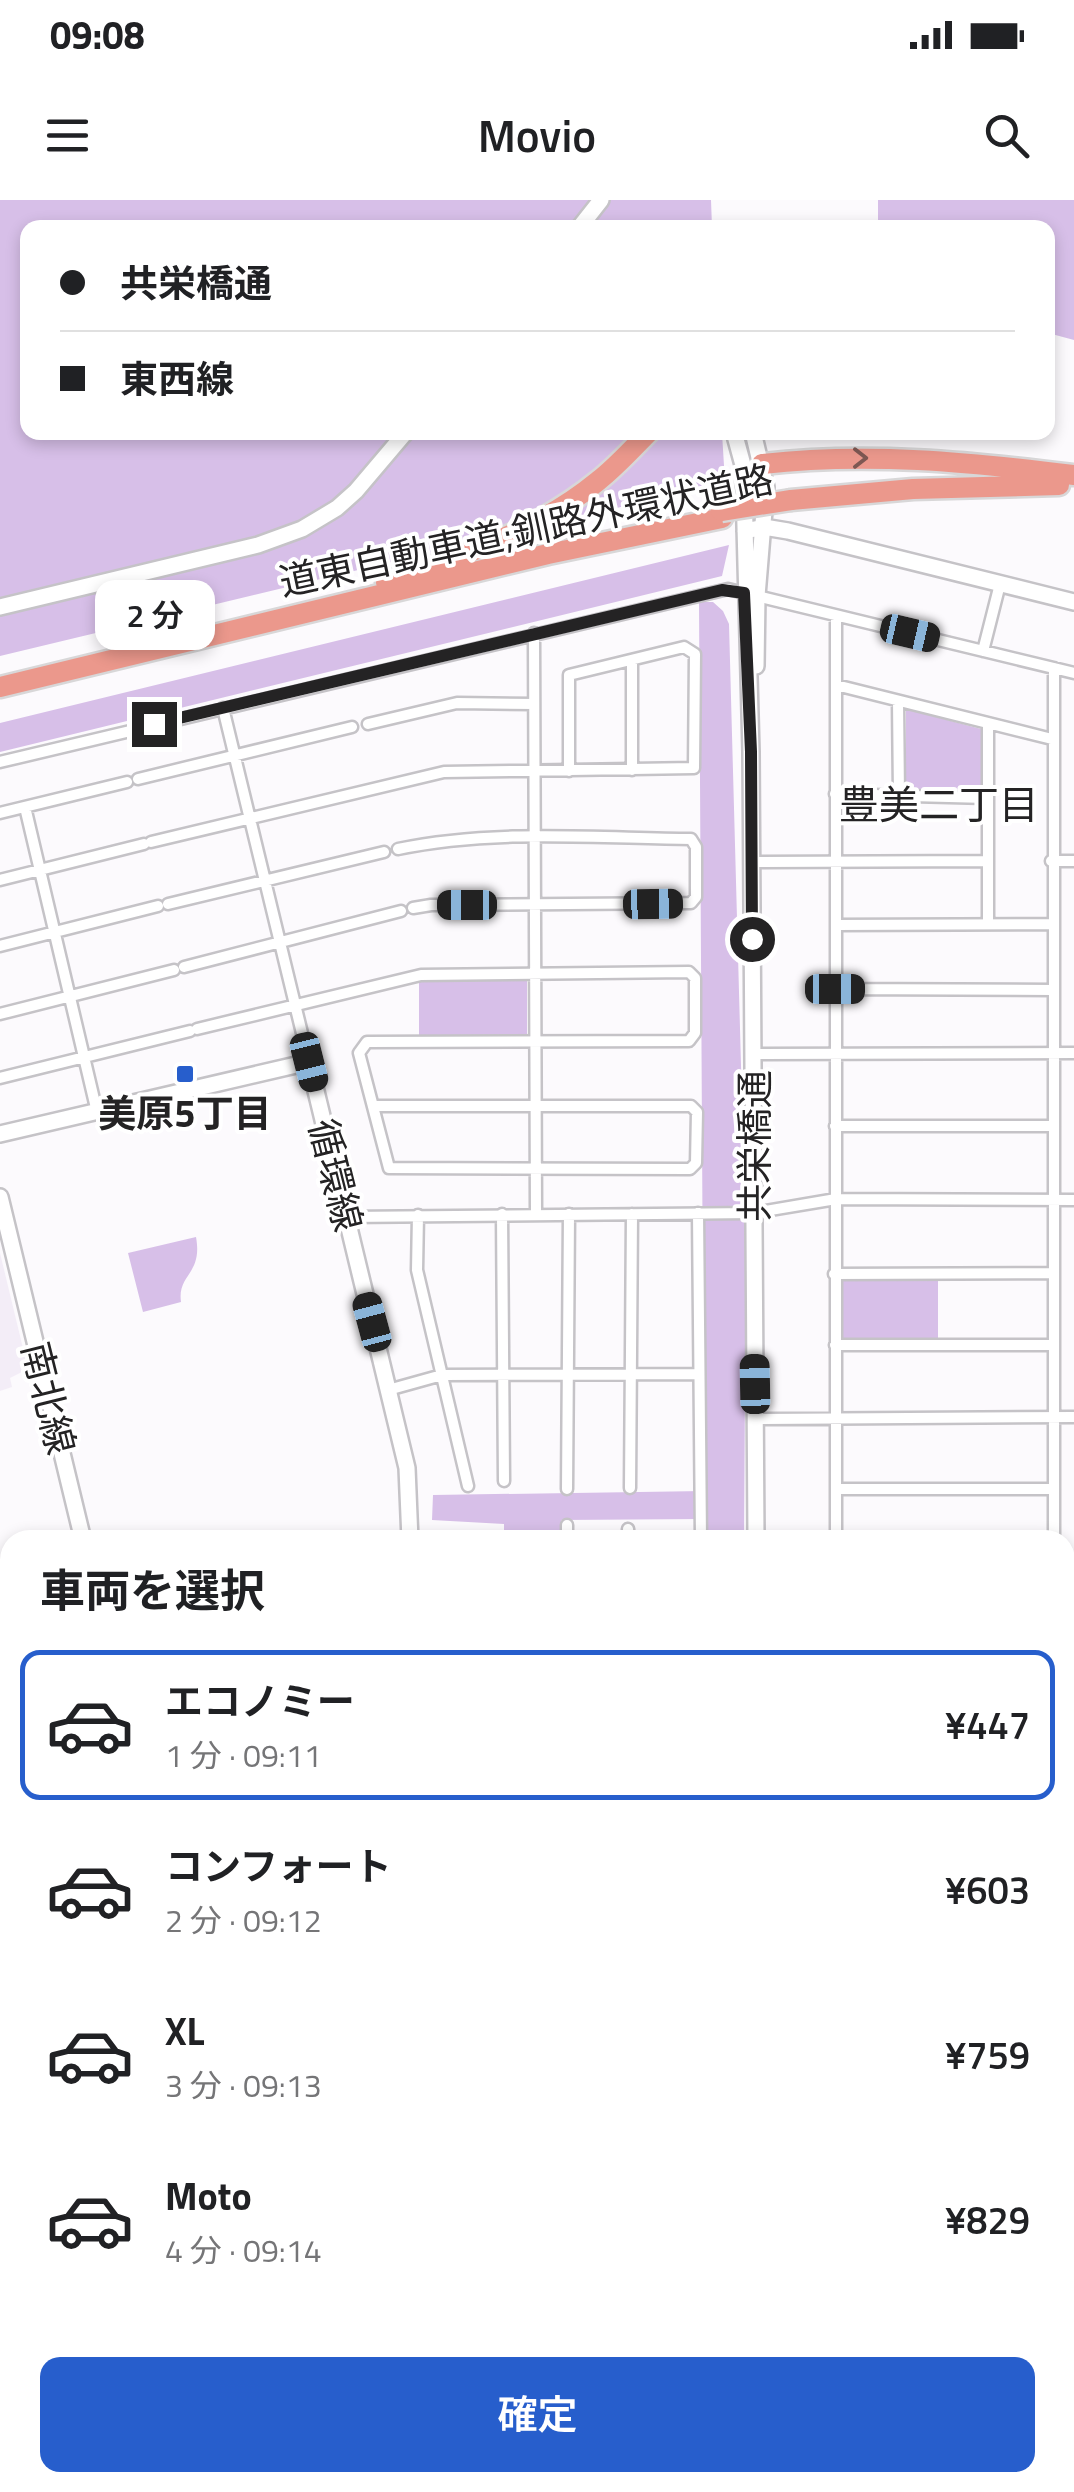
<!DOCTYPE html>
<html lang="ja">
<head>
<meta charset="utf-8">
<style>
	body { margin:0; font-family:"Titillium Web","Noto Sans JP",sans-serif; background:#f2f2f2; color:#202124; height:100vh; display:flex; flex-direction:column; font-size:38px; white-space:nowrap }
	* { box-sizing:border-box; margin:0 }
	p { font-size:32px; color:#757577 }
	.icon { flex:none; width:55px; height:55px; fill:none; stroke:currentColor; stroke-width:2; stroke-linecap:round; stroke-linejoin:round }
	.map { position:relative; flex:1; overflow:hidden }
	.drawer { position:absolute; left:0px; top:1330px; width:1075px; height:962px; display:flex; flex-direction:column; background:#fff; border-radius:30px 30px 0 0; box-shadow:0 5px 15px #0003 }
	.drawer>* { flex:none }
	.guide { position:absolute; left:20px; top:20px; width:1035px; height:220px; border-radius:20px; box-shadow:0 5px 15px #0003; display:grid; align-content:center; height:220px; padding:0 40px; background:#fff }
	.end { position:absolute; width:45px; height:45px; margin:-22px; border:12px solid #242324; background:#fff; box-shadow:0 0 0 5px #fff }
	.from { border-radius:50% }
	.bubble { position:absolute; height:70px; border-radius:20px; background:#fff; box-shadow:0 5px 15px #0003; font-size:32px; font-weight:600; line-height:70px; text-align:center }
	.car { position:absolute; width:30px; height:60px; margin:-30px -15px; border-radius:12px; box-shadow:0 0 8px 2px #0007; background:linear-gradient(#222 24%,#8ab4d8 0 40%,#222 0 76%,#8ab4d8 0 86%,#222 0) }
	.guide b { display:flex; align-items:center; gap:35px; height:95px; font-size:38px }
	.guide b+b { border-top:2px solid #e0e0e0 }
	.guide i { width:25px; height:25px; background:#202124 }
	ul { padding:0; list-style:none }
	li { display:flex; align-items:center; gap:30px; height:150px; margin:0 20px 15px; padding:0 20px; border:5px solid transparent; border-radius:20px }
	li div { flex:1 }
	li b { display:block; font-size:38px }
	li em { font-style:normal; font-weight:600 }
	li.on { border-color:#275ecc }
	li>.icon { width:90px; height:90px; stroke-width:1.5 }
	h2 { padding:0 40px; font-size:45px; line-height:120px }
	.primary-button { display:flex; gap:20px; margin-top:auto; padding:20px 40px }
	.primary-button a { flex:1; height:115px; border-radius:20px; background:#275ecc; color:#fff; font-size:40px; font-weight:600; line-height:115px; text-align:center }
	.status { display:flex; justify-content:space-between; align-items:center; height:70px; padding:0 50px; background:#fff; direction:ltr }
	.status svg { height:28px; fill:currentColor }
	header { display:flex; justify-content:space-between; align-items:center; height:130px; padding:0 40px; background:#fff; font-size:45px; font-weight:600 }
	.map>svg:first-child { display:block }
	.built { fill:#f3edf7 }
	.green { fill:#d7bfe8 }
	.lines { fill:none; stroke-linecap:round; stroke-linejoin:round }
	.street-casing { stroke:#c5c3c7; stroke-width:15 }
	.secondary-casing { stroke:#c5c3c7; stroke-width:20 }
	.highway-casing { stroke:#d8d7d8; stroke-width:25 }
	.street { stroke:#fff; stroke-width:10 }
	.secondary { stroke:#fff; stroke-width:15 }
	.highway { stroke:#eb988c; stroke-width:20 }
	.highway-bridge-casing { stroke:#d8d7d8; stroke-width:25; stroke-linecap:butt }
	.highway-bridge { stroke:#eb988c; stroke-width:20 }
	.oneway { stroke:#7e5853 }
	.route { stroke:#242324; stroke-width:12 }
	.poi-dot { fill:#275ecc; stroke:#fff; stroke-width:4 }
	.labels { text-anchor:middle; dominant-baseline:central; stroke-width:8; stroke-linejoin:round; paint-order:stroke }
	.street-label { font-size:38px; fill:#242324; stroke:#fff }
	.poi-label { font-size:38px; font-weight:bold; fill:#242324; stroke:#fff }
	.neighbourhood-label { font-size:40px; fill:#242324; stroke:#fff }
</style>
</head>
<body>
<div class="status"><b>09:08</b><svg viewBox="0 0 49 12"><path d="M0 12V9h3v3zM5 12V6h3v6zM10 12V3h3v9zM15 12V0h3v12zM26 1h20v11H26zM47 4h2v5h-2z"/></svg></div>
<header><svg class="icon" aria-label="menu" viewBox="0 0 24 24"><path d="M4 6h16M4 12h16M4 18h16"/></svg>Movio<svg class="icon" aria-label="search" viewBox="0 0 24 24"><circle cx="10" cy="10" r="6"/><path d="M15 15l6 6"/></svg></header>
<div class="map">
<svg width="1074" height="2292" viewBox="0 0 1074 2292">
	<rect width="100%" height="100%" fill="#fcfafd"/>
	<!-- built -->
	<path class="built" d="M0,1053L28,1169L10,1178L12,1187L0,1191Z"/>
	<!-- green -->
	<path class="green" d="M0,0H711L712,27L28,28V232L722,233L725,282L0,456Z
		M878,0H1074V140L1048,133V28L878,27Z
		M729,345L722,376L0,552V523Z
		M699,402H713L723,411L729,424L746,1049L744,1340H705L704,1319L561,1320V1340H504V1324L432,1320L433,1295L704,1291Z
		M906,509L981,529L982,590L906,589Z
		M419,781H527V835L419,836Z
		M196,1037C203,1075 177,1074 181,1102L143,1112L128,1053Z
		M938,1080V1139L842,1140V1081Z
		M0,2082H10V2224L0,2225Z"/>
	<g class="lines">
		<!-- street casing -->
		<g class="street-casing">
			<path id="street" d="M534,433L536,1015
				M983,451L1000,384
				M632,461V570
				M1054,468V1340
				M836,485L1052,539
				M898,501L899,596
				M223,508L309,862
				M368,524L457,503L534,504
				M988,524V724
				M0,562L728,389L1074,473
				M138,579L352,527
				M835,594L987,598
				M25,607L97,912
				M0,613L127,582
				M151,642L444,572L694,568L695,454L684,447L569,475V571
				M398,649C493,629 595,638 691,639L696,647V697L691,703L431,705L413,708
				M1051,661H1074
				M752,662L988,661
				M0,680L144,644
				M168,704L384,652
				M836,725L1052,724
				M0,746L158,706
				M184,767L401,711
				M835,789L1053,790
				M0,814L174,770
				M197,829L421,775L689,772L695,778V833L689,841L367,842L359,853L389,968L690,969L696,963L697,912L691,906H374
				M754,854L1074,853
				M0,878L190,831
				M835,926H1054
				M698,1013L701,1340
				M502,1014L504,1281
				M418,1015L417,1070L468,1286
				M347,1017L753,1013L836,999L1074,1000
				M834,1074L1054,1073
				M835,1145H1052
				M388,1190L442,1175L699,1174
				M756,1219L1074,1217
				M630,1288L632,1014
				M567,1289L569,1014
				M837,1289H1054
				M628,1329L629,1340
				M567,1340V1325
				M836,1340V416
				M1065,1623H1074
				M1065,1765H1074
				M0,1773L10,1774
				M1065,1827H1074
				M0,1837H10
				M1065,1895H1074
				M0,1905H10
				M1065,1958H1074
				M0,1972H10
				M1065,2030H1074
				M0,2040H10
				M0,2260H10
				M141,2282L143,2292
				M352,2282L354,2292
				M401,2282L403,2292
				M972,2282V2292
				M57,2292L74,2287L75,2282
				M303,2292L340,2282
				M526,2292V2282
				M680,2292V2282"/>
		</g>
		<!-- secondary casing -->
		<g class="secondary-casing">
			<path id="secondary" d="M579,28L601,0
				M734,232L743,265L744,289L751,552L756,1340
				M753,232L766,287L757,396L756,466
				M745,331L764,327L788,331L1074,402
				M0,407L258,345L302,329L337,308L356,291L406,232
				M0,934L309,862L407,1268L410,1340
				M0,997L83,1340
				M1065,1439L1074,1440
				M0,1513L10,1511
				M1065,2180H1074
				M761,2282V2292"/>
		</g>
		<!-- highway casing -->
		<g class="highway-casing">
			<path id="highway" d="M762,264C867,252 970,262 1074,275
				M791,300L913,289L1059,285
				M386,382C461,356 536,332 598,281C616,267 632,249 649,232
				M0,487L548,354L722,318"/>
		</g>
		<!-- street -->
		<use href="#street" class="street"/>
		<!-- secondary -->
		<use href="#secondary" class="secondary"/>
		<!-- highway -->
		<use href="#highway" class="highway"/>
		<!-- highway-bridge casing -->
		<g class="highway-bridge-casing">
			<path id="highway-bridge" d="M721,311L791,300"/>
		</g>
		<!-- highway-bridge -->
		<use href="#highway-bridge" class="highway-bridge"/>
	</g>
	<!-- one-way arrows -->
	<defs><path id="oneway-chevron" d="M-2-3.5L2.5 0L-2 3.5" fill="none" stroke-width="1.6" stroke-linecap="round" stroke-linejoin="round" transform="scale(2.5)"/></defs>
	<use class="oneway" href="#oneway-chevron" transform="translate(860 258)"/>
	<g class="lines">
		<!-- route -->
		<path class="route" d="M154,524L722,390L744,393L751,552L752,739"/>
	</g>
	<!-- markers -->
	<rect class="poi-dot" x="175" y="864" width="20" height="20" rx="5"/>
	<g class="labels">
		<!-- street labels -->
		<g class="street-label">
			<text transform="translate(526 330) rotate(-12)">道東自動車道;釧路外環状道路</text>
			<text transform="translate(754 946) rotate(-90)">共栄橋通</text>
			<text transform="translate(336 975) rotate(76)">循環線</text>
			<text transform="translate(49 1198) rotate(76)">南北線</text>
		</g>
		<!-- poi labels -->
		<g class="poi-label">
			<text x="185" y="913">美原5丁目</text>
		</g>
		<!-- neighbourhood labels -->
		<g class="neighbourhood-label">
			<text x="939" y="604">豊美二丁目</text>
		</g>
	</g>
</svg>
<i class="end from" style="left:752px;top:739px"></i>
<i class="end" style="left:154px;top:524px"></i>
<div class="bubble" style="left:95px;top:380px;width:120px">2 分</div>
<i class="car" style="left:910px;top:433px;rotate:103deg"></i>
<i class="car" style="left:653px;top:704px;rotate:89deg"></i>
<i class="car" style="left:467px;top:705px;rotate:270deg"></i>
<i class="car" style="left:835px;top:789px;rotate:90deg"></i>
<i class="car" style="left:309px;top:862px;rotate:166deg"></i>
<i class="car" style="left:372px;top:1122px;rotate:345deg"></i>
<i class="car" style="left:755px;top:1184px;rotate:359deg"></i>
<div class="guide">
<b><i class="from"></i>共栄橋通</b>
<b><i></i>東西線</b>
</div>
<section class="drawer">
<h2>車両を選択</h2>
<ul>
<li class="on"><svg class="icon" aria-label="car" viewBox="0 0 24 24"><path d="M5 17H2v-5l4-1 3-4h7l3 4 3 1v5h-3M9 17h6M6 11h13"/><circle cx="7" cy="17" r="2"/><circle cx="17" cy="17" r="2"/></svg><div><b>エコノミー</b><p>1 分 · 09:11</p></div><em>¥447</em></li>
<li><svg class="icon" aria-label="car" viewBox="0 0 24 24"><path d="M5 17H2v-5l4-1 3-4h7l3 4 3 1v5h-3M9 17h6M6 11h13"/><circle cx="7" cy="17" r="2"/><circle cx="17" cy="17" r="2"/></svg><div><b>コンフォート</b><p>2 分 · 09:12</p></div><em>¥603</em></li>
<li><svg class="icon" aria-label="car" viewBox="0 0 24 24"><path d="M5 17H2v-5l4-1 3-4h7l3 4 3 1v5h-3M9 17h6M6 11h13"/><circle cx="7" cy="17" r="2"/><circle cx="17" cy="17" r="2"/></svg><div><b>XL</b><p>3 分 · 09:13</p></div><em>¥759</em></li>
<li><svg class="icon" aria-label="car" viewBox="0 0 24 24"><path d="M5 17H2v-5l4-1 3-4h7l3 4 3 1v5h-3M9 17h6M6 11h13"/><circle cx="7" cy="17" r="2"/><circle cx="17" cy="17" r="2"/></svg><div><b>Moto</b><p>4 分 · 09:14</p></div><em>¥829</em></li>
</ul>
<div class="primary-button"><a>確定</a></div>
</section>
</div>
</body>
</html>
